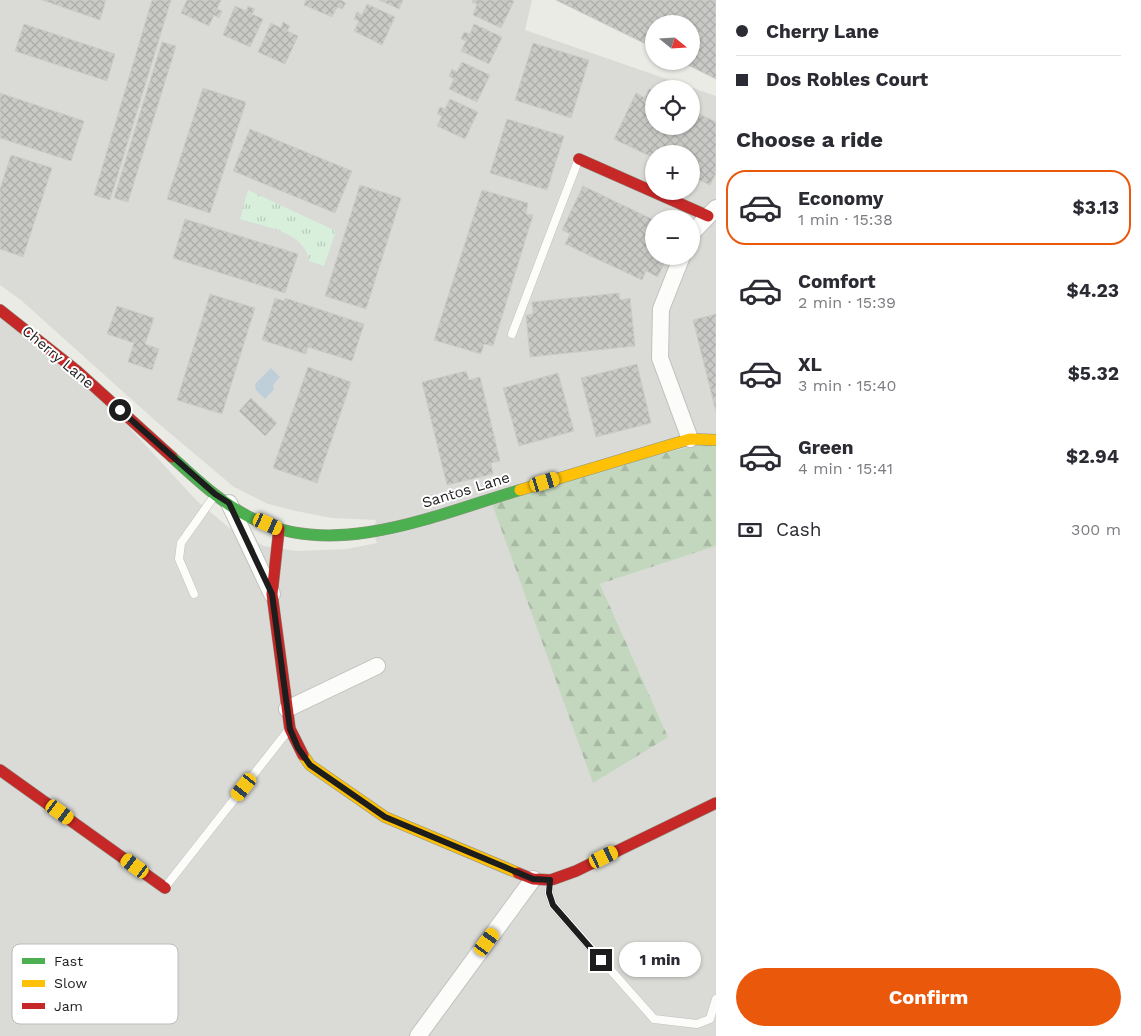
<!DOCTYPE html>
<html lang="en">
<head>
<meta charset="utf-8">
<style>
	body { margin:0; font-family:"Work Sans",sans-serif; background:#f2f2f3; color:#2b2b33; height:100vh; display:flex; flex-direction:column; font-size:19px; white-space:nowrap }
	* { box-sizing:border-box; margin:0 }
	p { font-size:16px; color:#7c7c81 }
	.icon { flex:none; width:28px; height:28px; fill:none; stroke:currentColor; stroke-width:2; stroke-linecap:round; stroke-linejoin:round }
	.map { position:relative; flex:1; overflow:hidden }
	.panel { display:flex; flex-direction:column; background:#fff; width:425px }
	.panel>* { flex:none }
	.guide { display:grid; align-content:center; height:110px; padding:0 20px; background:#fff }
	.needle { width:32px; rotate:108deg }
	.fabs { position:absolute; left:645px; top:15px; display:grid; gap:10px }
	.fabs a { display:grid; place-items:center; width:55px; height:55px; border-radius:50%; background:#fff; box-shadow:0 1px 4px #0004; font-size:25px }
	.end { position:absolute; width:22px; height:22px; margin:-11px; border:6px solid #1d1d1d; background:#fff; box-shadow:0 0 0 2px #fff }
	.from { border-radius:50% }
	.bubble { position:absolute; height:35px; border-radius:18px; background:#fff; box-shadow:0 1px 4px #0004; font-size:16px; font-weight:700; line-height:35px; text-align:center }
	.car { position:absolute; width:15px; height:30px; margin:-15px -8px; border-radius:6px; box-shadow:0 0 4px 1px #0007; background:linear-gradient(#f5c518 24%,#345 0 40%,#f5c518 0 76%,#345 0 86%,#f5c518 0) }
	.guide b { display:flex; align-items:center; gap:18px; height:48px; font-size:19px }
	.guide b+b { border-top:1px solid #e1e1e2 }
	.guide i { width:12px; height:12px; background:#2b2b33 }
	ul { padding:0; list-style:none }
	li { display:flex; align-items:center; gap:15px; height:75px; margin:0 10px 8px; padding:0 10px; border:2px solid transparent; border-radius:20px }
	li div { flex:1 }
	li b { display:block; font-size:19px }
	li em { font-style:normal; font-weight:700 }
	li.active { border-color:#ea580c }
	li>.icon { width:45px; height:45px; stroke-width:1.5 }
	h2 { padding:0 20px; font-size:22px; line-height:60px }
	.pay { display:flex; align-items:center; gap:12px; height:55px; padding:0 20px; font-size:19px }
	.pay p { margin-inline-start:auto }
	.primary-button { display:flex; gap:10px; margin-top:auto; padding:10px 20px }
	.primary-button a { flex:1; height:58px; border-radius:30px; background:#ea580c; color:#fff; font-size:20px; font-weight:700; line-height:58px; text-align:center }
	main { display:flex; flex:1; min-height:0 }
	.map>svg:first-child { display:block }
	.residential { fill:#dadad7; fill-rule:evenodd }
	.forest { fill:url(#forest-firs) }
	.park { fill:url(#park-tufts) }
	.water { fill:#becfda }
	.building { fill:url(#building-cross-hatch); stroke:#ceccc8 }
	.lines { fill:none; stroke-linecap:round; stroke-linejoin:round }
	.lane-casing { stroke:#c1c1be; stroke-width:9 }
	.street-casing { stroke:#c1c1be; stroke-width:18 }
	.fast-casing { stroke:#8e9380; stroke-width:12 }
	.slow-casing { stroke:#8e9380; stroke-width:12 }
	.jam-casing { stroke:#8e9380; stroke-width:12 }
	.lane { stroke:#fcfcfb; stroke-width:8 }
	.street { stroke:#fcfcfb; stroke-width:16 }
	.fast { stroke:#4caf50; stroke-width:11 }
	.slow { stroke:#ffc107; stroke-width:11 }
	.jam { stroke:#c62828; stroke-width:11 }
	.route { stroke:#1d1d1d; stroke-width:6 }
	.labels { text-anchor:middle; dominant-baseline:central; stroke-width:4; stroke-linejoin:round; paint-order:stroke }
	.street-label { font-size:15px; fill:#1d1d1d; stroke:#fff }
	.key { fill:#fff; stroke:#bbb; stroke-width:1 }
	.key-label { font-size:14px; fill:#1d1d1d }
</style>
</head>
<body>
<main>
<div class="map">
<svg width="716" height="1036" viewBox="0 0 716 1036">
	<defs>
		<pattern id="forest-firs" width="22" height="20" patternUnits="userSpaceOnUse" patternTransform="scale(1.25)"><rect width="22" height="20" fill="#c3d7be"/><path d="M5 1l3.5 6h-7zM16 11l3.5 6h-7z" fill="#a7b8a3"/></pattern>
		<pattern id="park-tufts" width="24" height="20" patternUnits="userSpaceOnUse" patternTransform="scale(1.25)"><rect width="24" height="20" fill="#d7efdb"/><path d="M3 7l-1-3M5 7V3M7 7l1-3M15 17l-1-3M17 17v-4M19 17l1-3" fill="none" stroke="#b8ccbc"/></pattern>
		<pattern id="building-cross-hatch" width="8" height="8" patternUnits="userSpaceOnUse" patternTransform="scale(1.25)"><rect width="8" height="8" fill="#c9c9c6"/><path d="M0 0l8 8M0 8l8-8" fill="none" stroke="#acacaa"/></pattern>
	</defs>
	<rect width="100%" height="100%" fill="#ebebe6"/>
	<!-- residential -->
	<path class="residential" d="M0,0H532L525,30L716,96V440L491,498L668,737L600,584L716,546V1036H0V310L80,374L197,501L232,530L264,546L296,551L347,549L377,543L373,533L376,520L332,518L296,511L268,504L234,487L159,424L22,301L0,285ZM654,89H691V126H654ZM654,154H691V191H654ZM654,219H691V256H654Z"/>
	<!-- forest -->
	<path class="forest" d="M716,440V546L600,584L668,737L593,783L490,498Z"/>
	<!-- park -->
	<path class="park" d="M248,190L336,231L324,266L309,261C305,231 264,227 240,219Z"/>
	<!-- water -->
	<path class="water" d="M271,368L280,377L273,385L274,389L265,399L256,390L255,384Z"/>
	<!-- building -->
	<path class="building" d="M42,0H106L100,20Z
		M152,0H171L110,200L94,195Z
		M187,0H221L217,9L222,11L219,18L214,15L209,26L181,13Z
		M306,0H341L346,3L342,9L337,7L332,17L304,5Z
		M379,0H403L399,9Z
		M473,0H512L514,1L501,28L473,15L477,4L472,2Z
		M556,0H716V79L680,61H691V24H654V48Z
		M367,4L395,17L382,45L354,31L359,21L354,19L357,12L362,15Z
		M235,6L246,11L248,6L255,9L252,14L263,19L250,47L223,35Z
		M283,22L290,26L287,31L298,36L285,64L258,52L271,23L281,28Z
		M24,24L115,54L107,81L15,51Z
		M474,24L502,37L489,64L461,51L466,41L461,39L464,32L470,34Z
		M162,42L176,46L128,202L114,198Z
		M533,43L589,60L571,118L515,100Z
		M462,62L490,75L477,102L449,89L454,79L449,76L452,69L457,72Z
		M203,88L246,102L210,213L167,199Z
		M649,89L654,92V126H691V110L716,122V173L710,185L691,176V154H654V158L614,139L636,93L645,98Z
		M0,93L84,121L71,161L0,138Z
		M450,99L478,112L465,139L437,126L442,116L437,114L440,107L445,109Z
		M507,119L564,136L547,190L490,173Z
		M250,129L352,171L335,213L233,171Z
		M11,155L52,168L23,257L0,249V189Z
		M360,185L401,198L366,309L325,296Z
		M583,186L654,220V256H667L658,277L646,271L642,280L565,244L570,234L562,230Z
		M482,190L528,203L526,214L533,215L493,346L484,344L481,354L434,340Z
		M185,219L298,254L285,293L173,258Z
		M619,293L620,300L630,298L635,346L530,357L526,315L533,314L532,302Z
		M210,294L255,308L222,414L177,400Z
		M275,298L284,301L285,298L364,324L352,361L308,347L306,354L262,340Z
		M117,306L154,318L145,344L159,349L152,370L128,362L134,343L107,334Z
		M716,314V412L693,320Z
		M637,364L651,423L596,437L581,378Z
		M308,367L351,382L317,483L273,468Z
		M466,371L469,380L480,377L500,461L491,463L493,474L447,485L422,382Z
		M558,373L574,431L519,446L503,388Z
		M251,398L277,423L265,436L239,411Z"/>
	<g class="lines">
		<!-- lane casing -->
		<g class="lane-casing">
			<path id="lane" d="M512,334L578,161
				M194,594L179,559L181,543L215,495
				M550,882L549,893L553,905L654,1019L697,1024L710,1019L716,999
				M166,886L287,732"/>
		</g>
		<!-- street casing -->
		<g class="street-casing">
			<path id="street" d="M691,234L716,208
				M682,256L661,309L660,358L690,439
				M229,503L272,594
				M287,709L377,666
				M418,1036L533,879"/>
		</g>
		<!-- fast casing -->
		<g class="fast-casing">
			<path id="fast" d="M172,457C199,482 227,508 260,522C341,558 441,513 520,490"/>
		</g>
		<!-- slow casing -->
		<g class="slow-casing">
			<path id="slow" d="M520,490L690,439L716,440
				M303,755L310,765L385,817L518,873"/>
		</g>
		<!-- jam casing -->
		<g class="jam-casing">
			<path id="jam" d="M579,159L708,216
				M0,310L77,371L172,457
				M279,529L272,594L290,729L303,755
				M0,770L165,888
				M518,873L533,879L551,880L576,871L716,803"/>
		</g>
		<!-- lane -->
		<use href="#lane" class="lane"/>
		<!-- street -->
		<use href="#street" class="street"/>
		<!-- fast -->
		<use href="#fast" class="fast"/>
		<!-- slow -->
		<use href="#slow" class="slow"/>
		<!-- jam -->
		<use href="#jam" class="jam"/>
	</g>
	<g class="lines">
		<!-- route -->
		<path class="route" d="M120,410L215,494L229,503L272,594L290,729L298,748L310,765L385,817L533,879L550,880L549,893L553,905L601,960"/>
	</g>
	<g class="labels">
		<!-- street labels -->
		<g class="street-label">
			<text transform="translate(58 357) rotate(40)">Cherry Lane</text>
			<text transform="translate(466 490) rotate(-17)">Santos Lane</text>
		</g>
	</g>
	<!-- legend -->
	<rect x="12" y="944" width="166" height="80" rx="8" class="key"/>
	<rect x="22" y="958" width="23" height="6" fill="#4caf50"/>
	<rect x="22" y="980" width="23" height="7" fill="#ffc107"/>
	<rect x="22" y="1003" width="23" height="6" fill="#c62828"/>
	<g class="key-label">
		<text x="54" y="966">Fast</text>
		<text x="54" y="988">Slow</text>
		<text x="54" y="1011">Jam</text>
	</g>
</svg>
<div class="fabs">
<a><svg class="needle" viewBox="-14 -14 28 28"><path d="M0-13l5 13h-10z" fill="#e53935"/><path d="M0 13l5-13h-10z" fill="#7c7c81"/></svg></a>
<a><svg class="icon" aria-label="locate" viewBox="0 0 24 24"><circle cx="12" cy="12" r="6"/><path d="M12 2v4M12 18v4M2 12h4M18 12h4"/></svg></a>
<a>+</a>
<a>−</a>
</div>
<i class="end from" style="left:120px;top:410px"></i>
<i class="end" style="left:601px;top:960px"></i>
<div class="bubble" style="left:619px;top:942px;width:82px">1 min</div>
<i class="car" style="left:545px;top:482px;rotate:73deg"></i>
<i class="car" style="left:268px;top:524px;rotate:114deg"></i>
<i class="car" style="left:244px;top:787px;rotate:218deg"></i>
<i class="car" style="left:60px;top:812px;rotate:126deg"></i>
<i class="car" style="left:604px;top:857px;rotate:64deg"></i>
<i class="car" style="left:135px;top:866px;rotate:306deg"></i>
<i class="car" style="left:487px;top:942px;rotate:36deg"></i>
</div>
<section class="panel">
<div class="guide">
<b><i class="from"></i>Cherry Lane</b>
<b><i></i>Dos Robles Court</b>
</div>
<h2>Choose a ride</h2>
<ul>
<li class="active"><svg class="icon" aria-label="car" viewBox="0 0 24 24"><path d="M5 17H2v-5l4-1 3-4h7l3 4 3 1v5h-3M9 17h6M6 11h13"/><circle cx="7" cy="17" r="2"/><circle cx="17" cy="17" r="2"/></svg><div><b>Economy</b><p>1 min · 15:38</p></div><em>$3.13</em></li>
<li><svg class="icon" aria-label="car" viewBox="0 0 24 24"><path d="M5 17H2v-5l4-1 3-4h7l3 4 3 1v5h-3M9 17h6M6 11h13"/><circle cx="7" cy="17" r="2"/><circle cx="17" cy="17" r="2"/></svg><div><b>Comfort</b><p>2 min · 15:39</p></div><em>$4.23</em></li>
<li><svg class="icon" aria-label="car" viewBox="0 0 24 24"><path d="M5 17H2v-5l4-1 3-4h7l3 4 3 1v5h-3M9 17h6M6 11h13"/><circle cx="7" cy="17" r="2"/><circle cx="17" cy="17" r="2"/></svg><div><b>XL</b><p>3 min · 15:40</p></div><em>$5.32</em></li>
<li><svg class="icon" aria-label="car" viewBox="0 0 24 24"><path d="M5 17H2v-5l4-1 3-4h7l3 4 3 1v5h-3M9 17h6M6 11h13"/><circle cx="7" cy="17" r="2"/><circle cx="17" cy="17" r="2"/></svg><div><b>Green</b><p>4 min · 15:41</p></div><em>$2.94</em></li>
</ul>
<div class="pay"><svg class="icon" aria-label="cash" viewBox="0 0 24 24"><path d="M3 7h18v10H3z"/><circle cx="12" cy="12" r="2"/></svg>Cash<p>300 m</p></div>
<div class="primary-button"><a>Confirm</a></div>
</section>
</main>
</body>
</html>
